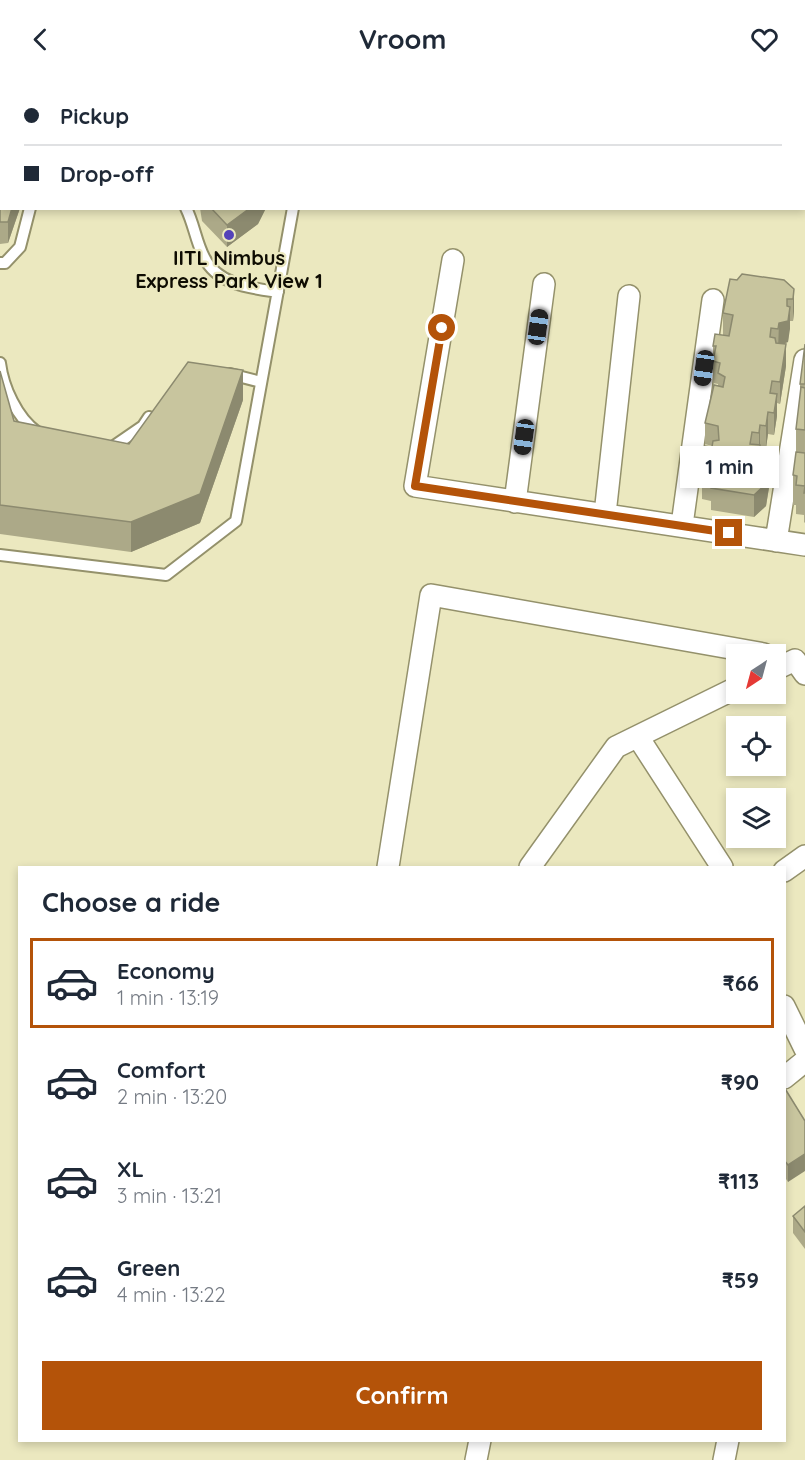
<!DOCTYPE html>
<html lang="en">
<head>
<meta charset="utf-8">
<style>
	body { margin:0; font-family:Quicksand,sans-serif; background:#f6f6f7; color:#1f2937; height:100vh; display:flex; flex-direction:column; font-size:22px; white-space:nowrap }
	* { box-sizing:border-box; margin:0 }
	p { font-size:20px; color:#747a83 }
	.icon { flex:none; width:33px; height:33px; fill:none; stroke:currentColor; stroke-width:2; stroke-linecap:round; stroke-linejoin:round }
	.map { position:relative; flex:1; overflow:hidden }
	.details { position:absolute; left:18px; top:788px; width:768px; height:576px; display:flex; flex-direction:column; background:#fff; border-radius:0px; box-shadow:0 3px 9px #0003 }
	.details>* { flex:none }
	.hud { position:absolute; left:0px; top:0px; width:806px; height:132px; box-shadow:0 3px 9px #0003; display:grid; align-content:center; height:132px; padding:0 24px; background:#fff }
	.needle { width:39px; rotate:216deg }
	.buttons { position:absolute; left:726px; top:566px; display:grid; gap:12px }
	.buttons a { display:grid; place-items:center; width:60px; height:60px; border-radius:0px; background:#fff; box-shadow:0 3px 9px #0003; font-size:30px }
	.end { position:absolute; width:27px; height:27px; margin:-14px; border:8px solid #b45309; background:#fff; box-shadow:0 0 0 3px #fff }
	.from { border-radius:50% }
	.bubble { position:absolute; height:42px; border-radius:0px; background:#fff; box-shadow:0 3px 9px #0003; font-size:20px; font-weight:700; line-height:42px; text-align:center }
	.car { position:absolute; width:18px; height:36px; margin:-18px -9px; border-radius:8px; box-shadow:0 0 4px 2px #0007; background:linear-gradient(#222 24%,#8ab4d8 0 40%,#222 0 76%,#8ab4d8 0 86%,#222 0) }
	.hud b { display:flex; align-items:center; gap:21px; height:57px; font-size:22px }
	.hud b+b { border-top:2px solid #e0e1e3 }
	.hud i { width:15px; height:15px; background:#1f2937 }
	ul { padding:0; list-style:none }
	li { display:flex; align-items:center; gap:18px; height:90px; margin:0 12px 9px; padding:0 12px; border:3px solid transparent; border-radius:0px }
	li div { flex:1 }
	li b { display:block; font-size:22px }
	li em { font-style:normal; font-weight:700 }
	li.on { border-color:#b45309 }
	li>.icon { width:54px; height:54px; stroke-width:1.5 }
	h2 { padding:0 24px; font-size:27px; line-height:72px }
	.action { display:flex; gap:12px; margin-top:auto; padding:12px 24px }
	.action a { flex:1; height:69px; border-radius:0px; background:#b45309; color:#fff; font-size:24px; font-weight:700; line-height:69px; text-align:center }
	header { display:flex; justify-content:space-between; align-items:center; height:78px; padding:0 24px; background:#fff; font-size:27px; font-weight:700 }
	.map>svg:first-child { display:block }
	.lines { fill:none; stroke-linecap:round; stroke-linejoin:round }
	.lane-casing { stroke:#94916b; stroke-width:14 }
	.street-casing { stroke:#94916b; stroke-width:24 }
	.lane { stroke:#fff; stroke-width:10 }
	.street { stroke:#fff; stroke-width:21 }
	.wall { fill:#aca988 }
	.shaded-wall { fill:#8c8a6f }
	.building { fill:#c8c59e; stroke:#8c8a6f; stroke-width:1.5 }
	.route { stroke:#b45309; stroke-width:8 }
	.poi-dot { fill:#5442b9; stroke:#ebe8bf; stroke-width:2 }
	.labels { text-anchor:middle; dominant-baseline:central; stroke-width:4.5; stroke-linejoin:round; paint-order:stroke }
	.poi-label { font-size:20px; font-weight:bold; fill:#0e0c02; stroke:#ebe8bf }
</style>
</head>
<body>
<header><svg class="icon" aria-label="back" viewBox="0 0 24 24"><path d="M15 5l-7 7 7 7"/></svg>Vroom<svg class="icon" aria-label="heart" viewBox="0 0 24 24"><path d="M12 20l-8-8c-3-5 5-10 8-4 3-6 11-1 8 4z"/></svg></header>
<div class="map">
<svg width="805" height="1382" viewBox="0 0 805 1382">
	<rect width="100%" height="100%" fill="#ebe8bf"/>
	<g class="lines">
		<!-- lane casing -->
		<g class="lane-casing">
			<path id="lane" d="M243,0L252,2
				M186,130C194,146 196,164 204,179C217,207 252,210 278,214
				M0,185H5L20,169L30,130
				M0,285C3,309 17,340 37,354
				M230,296L261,304
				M111,370L143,348L149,339
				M0,477L166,497L236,443L293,130"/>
		</g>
		<!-- street casing -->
		<g class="street-casing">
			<path id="street" d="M534,0L542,2
				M804,52H805
				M804,114H805
				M453,182L415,408L805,467
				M515,424L544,206
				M605,436L629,218
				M682,447L713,222
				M776,463L805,282
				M776,591L795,582L805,596
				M638,659L722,789
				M388,789L431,517L764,576
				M530,789L616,669L736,610
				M784,793L805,778
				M784,928L805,971
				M784,1000L805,983
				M476,1382L480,1362
				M724,1382L728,1362"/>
		</g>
		<!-- lane -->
		<use href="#lane" class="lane"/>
		<!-- street -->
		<use href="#street" class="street"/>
	</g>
	<!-- wall -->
	<path class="wall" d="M0,0L2,2L20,130L8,165L0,166Z
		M200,130H266L258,146L227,169L202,143Z
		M794,211V233L793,243H790L788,264L783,266L786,288L780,326L777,325V338L774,357L768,356L766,370L760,369L771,397L766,428L754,439L711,432V423L702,421V400L704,389V372L712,368L705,366V345L718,308V306L713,305V268L723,257V235Z
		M805,266V445L804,444V437L796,436V427H793V397L796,377V351L800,323V306Z
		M0,293L14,343L129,366L243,322L200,445L131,474L0,456Z
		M784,1009L805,1043L788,1104L784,1098Z
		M805,1128V1171L793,1155V1138Z"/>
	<!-- shaded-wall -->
	<path class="shaded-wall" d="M12,130H20L8,165V144Z
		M250,130H266L258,146L227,169V147Z
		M794,211V233L793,243V221Z
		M787,221V243L790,229V251L788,264L779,267L778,272L779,245L787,228Z
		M786,266V288L780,326V304Z
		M243,292V322L200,445L131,474V444Z
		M777,316V338L774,357V335Z
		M768,334V356L766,370V348Z
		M760,347V369L759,377V355Z
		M771,375V397L766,428L754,439V417Z
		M805,1076V1093L788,1104V1087Z"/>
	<!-- building -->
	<path class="building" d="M0,0H206L210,2H2V130H12L8,144H0Z
		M383,0H447L446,2H383Z
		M211,130H250L227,147Z
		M742,196L784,202L794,211L793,221H787V228L790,229L788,243L779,245L778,251L771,250L770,259L775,260L776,265L786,266L780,304L772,303L770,315L777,316L774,335L768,334L766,348L760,347L759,355L752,354L750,366L760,367V371L771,375L766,406L754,417L711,410L712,401L702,400L707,373L704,372L705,368L712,369L713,363L719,362L718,348L705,345L714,307L723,309L725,299L718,295L720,285L713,283L716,268H713L715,256L729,258L733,237L723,235L730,201L737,202Z
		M805,266V306H800Z
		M188,284L243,292L200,416L131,444L0,427V293L14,343L129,366Z
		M801,309L805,310V352L796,351Z
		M796,374L805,375V415H804L805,408L796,407L797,398L793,397Z
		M784,1009L805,1043V1076L788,1087L784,1082Z
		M805,1128V1154L793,1138Z"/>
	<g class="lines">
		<!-- route -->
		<path class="route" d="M442,250L415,408L729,455"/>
	</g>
	<!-- markers -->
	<circle class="poi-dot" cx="229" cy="157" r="6"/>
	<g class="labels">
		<!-- poi labels -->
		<g class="poi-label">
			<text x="229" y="179">IITL Nimbus<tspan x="229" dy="23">Express Park View 1</tspan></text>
		</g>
	</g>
</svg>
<div class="buttons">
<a><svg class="needle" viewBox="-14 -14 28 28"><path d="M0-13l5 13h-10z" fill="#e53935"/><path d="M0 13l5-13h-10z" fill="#747a83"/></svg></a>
<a><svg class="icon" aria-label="locate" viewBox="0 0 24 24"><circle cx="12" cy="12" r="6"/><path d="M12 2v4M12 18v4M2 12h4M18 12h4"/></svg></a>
<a><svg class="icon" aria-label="layers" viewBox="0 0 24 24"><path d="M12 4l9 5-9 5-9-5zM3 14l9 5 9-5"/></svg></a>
</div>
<i class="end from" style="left:442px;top:250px"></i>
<i class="end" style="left:729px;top:455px"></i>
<div class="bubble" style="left:680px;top:368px;width:99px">1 min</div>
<i class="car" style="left:538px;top:249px;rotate:8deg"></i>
<i class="car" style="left:704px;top:290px;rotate:188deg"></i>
<i class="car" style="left:524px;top:359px;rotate:188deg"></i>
<div class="hud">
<b><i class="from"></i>Pickup</b>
<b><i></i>Drop-off</b>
</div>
<section class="details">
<h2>Choose a ride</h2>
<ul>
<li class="on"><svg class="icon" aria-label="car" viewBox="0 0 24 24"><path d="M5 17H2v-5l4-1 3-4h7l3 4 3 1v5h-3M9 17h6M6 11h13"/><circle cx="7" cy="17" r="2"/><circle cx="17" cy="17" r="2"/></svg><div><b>Economy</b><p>1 min · 13:19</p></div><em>₹66</em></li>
<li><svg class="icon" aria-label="car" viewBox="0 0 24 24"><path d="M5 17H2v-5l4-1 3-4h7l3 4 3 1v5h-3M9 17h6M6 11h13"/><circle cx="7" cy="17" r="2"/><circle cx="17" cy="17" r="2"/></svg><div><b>Comfort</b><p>2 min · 13:20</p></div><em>₹90</em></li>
<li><svg class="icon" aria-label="car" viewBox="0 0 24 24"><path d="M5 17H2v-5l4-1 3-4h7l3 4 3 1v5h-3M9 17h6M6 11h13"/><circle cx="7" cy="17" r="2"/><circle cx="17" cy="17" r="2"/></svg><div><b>XL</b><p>3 min · 13:21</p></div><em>₹113</em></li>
<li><svg class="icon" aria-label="car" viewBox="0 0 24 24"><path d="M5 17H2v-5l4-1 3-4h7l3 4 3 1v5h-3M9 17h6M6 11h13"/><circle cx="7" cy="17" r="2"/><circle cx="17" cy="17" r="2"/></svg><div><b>Green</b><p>4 min · 13:22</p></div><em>₹59</em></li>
</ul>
<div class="action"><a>Confirm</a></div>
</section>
</div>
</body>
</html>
